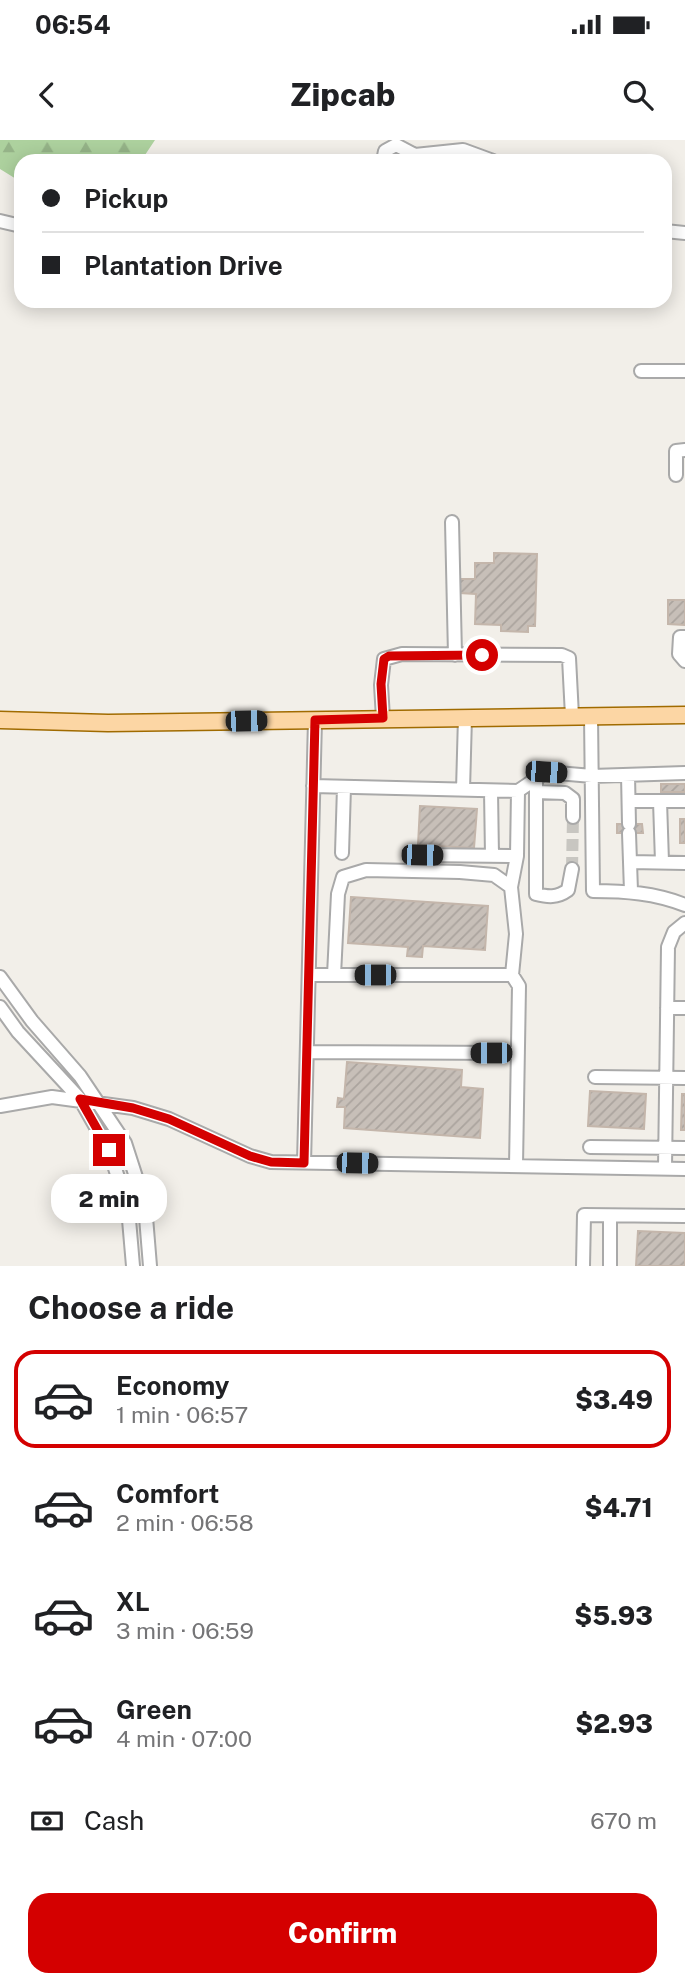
<!DOCTYPE html>
<html lang="en">
<head>
<meta charset="utf-8">
<style>
	body { margin:0; font-family:"Public Sans",sans-serif; background:#f2f2f2; color:#202124; height:100vh; display:flex; flex-direction:column; font-size:26px; white-space:nowrap }
	* { box-sizing:border-box; margin:0 }
	p { font-size:23px; color:#757577 }
	.icon { flex:none; width:38px; height:38px; fill:none; stroke:currentColor; stroke-width:2; stroke-linecap:round; stroke-linejoin:round }
	.map { position:relative; height:1126px; overflow:hidden }
	.panel { display:flex; flex-direction:column; background:#fff; flex:1 }
	.panel>* { flex:none }
	.hud { position:absolute; left:14px; top:14px; width:658px; height:154px; border-radius:21px; box-shadow:0 4px 18px #0003; display:grid; align-content:center; height:154px; padding:0 28px; background:#fff }
	.end { position:absolute; width:32px; height:32px; margin:-16px; border:9px solid #d40000; background:#fff; box-shadow:0 0 0 4px #fff }
	.from { border-radius:50% }
	.bubble { position:absolute; height:49px; border-radius:21px; background:#fff; box-shadow:0 4px 18px #0003; font-size:23px; font-weight:800; line-height:49px; text-align:center }
	.car { position:absolute; width:21px; height:42px; margin:-21px -10px; border-radius:9px; box-shadow:0 0 5px 2px #0007; background:linear-gradient(#222 24%,#8ab4d8 0 40%,#222 0 76%,#8ab4d8 0 86%,#222 0) }
	.hud b { display:flex; align-items:center; gap:24px; height:66px; font-size:26px }
	.hud b+b { border-top:2px solid #e0e0e0 }
	.hud i { width:18px; height:18px; background:#202124 }
	ul { padding:0; list-style:none }
	li { display:flex; align-items:center; gap:21px; height:98px; margin:0 14px 10px; padding:0 14px; border:4px solid transparent; border-radius:21px }
	li div { flex:1 }
	li b { display:block; font-size:26px }
	li em { font-style:normal; font-weight:800 }
	li.selected { border-color:#d40000 }
	li>.icon { width:63px; height:63px; stroke-width:1.5 }
	h2 { padding:0 28px; font-size:32px; line-height:84px }
	.pay { display:flex; align-items:center; gap:18px; height:77px; padding:0 28px; font-size:26px }
	.pay p { margin-inline-start:auto }
	.action { display:flex; gap:14px; margin-top:auto; padding:14px 28px }
	.action a { flex:1; height:80px; border-radius:21px; background:#d40000; color:#fff; font-size:28px; font-weight:800; line-height:80px; text-align:center }
	.status { display:flex; justify-content:space-between; align-items:center; height:49px; padding:0 35px; background:#fff; direction:ltr }
	.status svg { height:19px; fill:currentColor }
	header { display:flex; justify-content:space-between; align-items:center; height:91px; padding:0 28px; background:#fff; font-size:32px; font-weight:800 }
	.map>svg:first-child { display:block }
	.forest { fill:url(#forest-firs) }
	.building { fill:url(#building-hatch); stroke:#c4b6ab; stroke-width:2 }
	.lines { fill:none; stroke-linecap:round; stroke-linejoin:round }
	.minor-tunnel { stroke:#c8c6c1; stroke-width:12; stroke-dasharray:12 6; stroke-linecap:butt }
	.minor-casing { stroke:#a9a9a9; stroke-width:16 }
	.major-casing { stroke:#a06b00; stroke-width:19 }
	.minor { stroke:#fff; stroke-width:12 }
	.major { stroke:#fcd6a4; stroke-width:16 }
	.route { stroke:#d40000; stroke-width:9 }
</style>
</head>
<body>
<div class="status"><b>06:54</b><svg viewBox="0 0 49 12"><path d="M0 12V9h3v3zM5 12V6h3v6zM10 12V3h3v9zM15 12V0h3v12zM26 1h20v11H26zM47 4h2v5h-2z"/></svg></div>
<header><svg class="icon" aria-label="back" viewBox="0 0 24 24"><path d="M15 5l-7 7 7 7"/></svg>Zipcab<svg class="icon" aria-label="search" viewBox="0 0 24 24"><circle cx="10" cy="10" r="6"/><path d="M15 15l6 6"/></svg></header>
<div class="map">
<svg width="685" height="1126" viewBox="0 0 685 1126">
	<defs>
		<pattern id="forest-firs" width="22" height="20" patternUnits="userSpaceOnUse" patternTransform="scale(1.75)"><rect width="22" height="20" fill="#add19e"/><path d="M5 1l3.5 6h-7zM16 11l3.5 6h-7z" fill="#95b388"/></pattern>
		<pattern id="building-hatch" width="6" height="6" patternUnits="userSpaceOnUse" patternTransform="scale(1.75)"><rect width="6" height="6" fill="#c7bfb8"/><path d="M-1 1l2-2M0 6l6-6M5 7l2-2" fill="none" stroke="#aba49e"/></pattern>
	</defs>
	<rect width="100%" height="100%" fill="#f2efe9"/>
	<!-- forest -->
	<path class="forest" d="M0,0H155L141,21H21V42L0,29Z"/>
	<!-- building -->
	<path class="building" d="M494,413L537,414L535,486H528V492L501,491V485L475,484L476,454L460,453V439H475V423H494Z
		M668,460H685V485L668,484Z
		M661,644H685V652H661Z
		M420,666L477,669L474,708L418,705Z
		M680,679H685V703H680Z
		M617,684H642L643,693H617Z
		M351,757L488,766L485,810L423,806L422,817L407,816L408,807L348,803Z
		M347,922L462,930L461,947L483,949L480,998L344,988L345,967H337L338,958L344,959Z
		M590,951L646,954L644,989L588,986Z
		M682,954H685V990H681Z
		M638,1091L685,1093V1126H636Z"/>
	<g class="lines">
		<!-- minor-tunnel -->
		<path class="minor-tunnel" d="M572,729L573,677"/>
		<!-- minor casing -->
		<g class="minor-casing">
			<path id="minor" d="M383,21L385,11L396,5L415,15L463,10L493,21
				M0,81L21,86
				M665,91L685,93
				M641,231H685
				M676,335V311L685,310
				M452,382L455,515
				M685,497H680L679,514L685,521
				M591,576L593,751C625,751 655,753 685,765
				M383,578L381,545L384,519L402,514L562,515L569,518L572,576
				M628,635L629,684
				M536,638V754C548,757 557,758 568,750L572,729
				M313,646L518,651L517,716L511,747
				M463,650L465,577
				M491,651L492,716
				M518,651L546,632L592,636L685,633
				M536,652L565,653L573,659V677
				M629,661H685
				M660,661L662,722
				M629,693L631,751
				M342,713L344,647
				M422,715L517,716
				M630,722L685,723
				M309,835H512L516,794L511,747L494,735L460,732L366,730L343,737L338,754L334,835
				M512,835L519,846L516,1026
				M0,837L32,881L80,936L125,1003L145,1065L150,1126
				M0,867L18,892L80,959L109,1010L128,1068L133,1126
				M667,868H685
				M307,912L518,913
				M595,937L685,938
				M0,966L52,957L133,968L169,979L250,1016L271,1022L685,1029
				M590,1007L685,1008
				M304,1023L315,580
				M665,1028L668,807L674,792L685,783
				M610,1076V1126
				M583,1126L584,1075L685,1076"/>
		</g>
		<!-- major casing -->
		<g class="major-casing">
			<path id="major" d="M0,580L108,583L685,575"/>
		</g>
		<!-- minor -->
		<use href="#minor" class="minor"/>
		<!-- major -->
		<use href="#major" class="major"/>
	</g>
	<g class="lines">
		<!-- route -->
		<path class="route" d="M109,1010L80,959L133,968L169,979L250,1016L271,1022L304,1023L315,580L383,578L381,544L384,519L389,516L482,515"/>
	</g>
</svg>
<i class="end from" style="left:482px;top:515px"></i>
<i class="end" style="left:109px;top:1010px"></i>
<div class="bubble" style="left:51px;top:1034px;width:116px">2 min</div>
<i class="car" style="left:246px;top:581px;rotate:89deg"></i>
<i class="car" style="left:546px;top:632px;rotate:94deg"></i>
<i class="car" style="left:422px;top:715px;rotate:91deg"></i>
<i class="car" style="left:375px;top:835px;rotate:270deg"></i>
<i class="car" style="left:491px;top:913px;rotate:270deg"></i>
<i class="car" style="left:357px;top:1023px;rotate:91deg"></i>
<div class="hud">
<b><i class="from"></i>Pickup</b>
<b><i></i>Plantation Drive</b>
</div>
</div>
<section class="panel">
<h2>Choose a ride</h2>
<ul>
<li class="selected"><svg class="icon" aria-label="car" viewBox="0 0 24 24"><path d="M5 17H2v-5l4-1 3-4h7l3 4 3 1v5h-3M9 17h6M6 11h13"/><circle cx="7" cy="17" r="2"/><circle cx="17" cy="17" r="2"/></svg><div><b>Economy</b><p>1 min · 06:57</p></div><em>$3.49</em></li>
<li><svg class="icon" aria-label="car" viewBox="0 0 24 24"><path d="M5 17H2v-5l4-1 3-4h7l3 4 3 1v5h-3M9 17h6M6 11h13"/><circle cx="7" cy="17" r="2"/><circle cx="17" cy="17" r="2"/></svg><div><b>Comfort</b><p>2 min · 06:58</p></div><em>$4.71</em></li>
<li><svg class="icon" aria-label="car" viewBox="0 0 24 24"><path d="M5 17H2v-5l4-1 3-4h7l3 4 3 1v5h-3M9 17h6M6 11h13"/><circle cx="7" cy="17" r="2"/><circle cx="17" cy="17" r="2"/></svg><div><b>XL</b><p>3 min · 06:59</p></div><em>$5.93</em></li>
<li><svg class="icon" aria-label="car" viewBox="0 0 24 24"><path d="M5 17H2v-5l4-1 3-4h7l3 4 3 1v5h-3M9 17h6M6 11h13"/><circle cx="7" cy="17" r="2"/><circle cx="17" cy="17" r="2"/></svg><div><b>Green</b><p>4 min · 07:00</p></div><em>$2.93</em></li>
</ul>
<div class="pay"><svg class="icon" aria-label="cash" viewBox="0 0 24 24"><path d="M3 7h18v10H3z"/><circle cx="12" cy="12" r="2"/></svg>Cash<p>670 m</p></div>
<div class="action"><a>Confirm</a></div>
</section>
</body>
</html>
